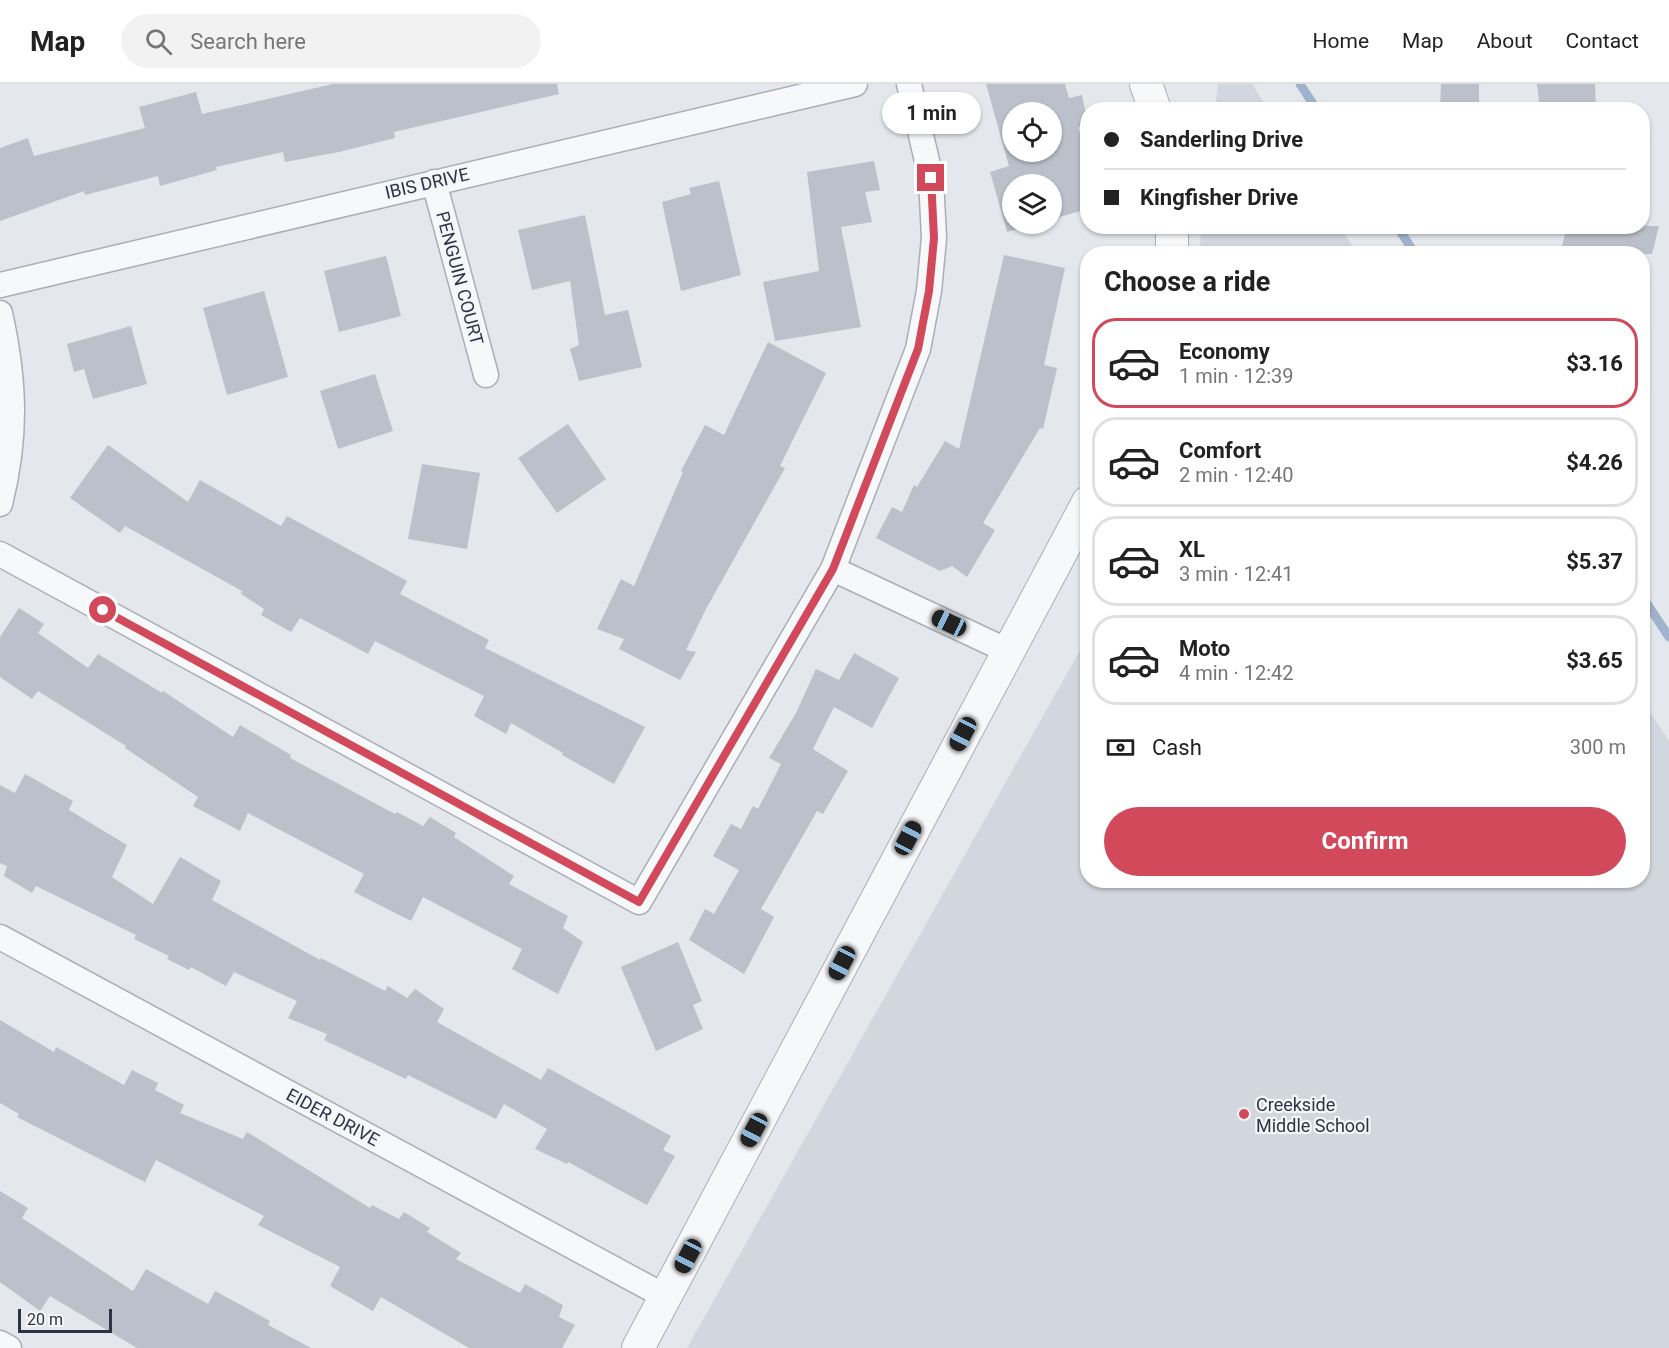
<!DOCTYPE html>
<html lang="en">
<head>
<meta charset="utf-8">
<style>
	body { margin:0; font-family:Roboto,sans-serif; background:#f2f2f2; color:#222; height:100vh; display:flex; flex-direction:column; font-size:22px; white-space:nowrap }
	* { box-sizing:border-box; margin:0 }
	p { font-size:20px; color:#767676 }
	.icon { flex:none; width:33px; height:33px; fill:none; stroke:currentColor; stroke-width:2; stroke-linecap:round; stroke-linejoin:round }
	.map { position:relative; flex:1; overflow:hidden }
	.side { position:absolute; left:1080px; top:162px; width:570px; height:642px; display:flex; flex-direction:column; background:#fff; border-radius:24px; box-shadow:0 2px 4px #0004 }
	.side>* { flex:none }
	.guide { position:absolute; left:1080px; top:18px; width:570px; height:132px; border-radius:24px; box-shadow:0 2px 4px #0004; display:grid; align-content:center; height:132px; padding:0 24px; background:#fff }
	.controls { position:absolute; left:1002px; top:18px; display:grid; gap:12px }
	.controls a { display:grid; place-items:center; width:60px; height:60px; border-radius:50%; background:#fff; box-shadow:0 2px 4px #0004; font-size:30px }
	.scale { position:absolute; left:18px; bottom:15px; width:94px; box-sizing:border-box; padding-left:6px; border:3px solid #2b3445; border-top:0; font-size:16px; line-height:21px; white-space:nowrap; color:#2b3445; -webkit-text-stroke:4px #f4f6f9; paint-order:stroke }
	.end { position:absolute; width:27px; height:27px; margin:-14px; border:8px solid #d1495b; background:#fff; box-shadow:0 0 0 3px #fff }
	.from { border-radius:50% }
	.bubble { position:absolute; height:42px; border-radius:21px; background:#fff; box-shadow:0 2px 4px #0004; font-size:20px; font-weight:700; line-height:42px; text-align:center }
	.car { position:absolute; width:18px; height:36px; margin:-18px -9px; border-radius:8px; box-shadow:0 0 4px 2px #0007; background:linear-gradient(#222 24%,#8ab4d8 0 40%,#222 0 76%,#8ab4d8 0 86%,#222 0) }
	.guide b { display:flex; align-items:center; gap:21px; height:57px; font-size:22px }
	.guide b+b { border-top:2px solid #e0e0e0 }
	.guide i { width:15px; height:15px; background:#222 }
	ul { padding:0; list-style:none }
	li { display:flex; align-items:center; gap:18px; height:90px; margin:0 12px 9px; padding:0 12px; border:3px solid #e0e0e0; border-radius:24px }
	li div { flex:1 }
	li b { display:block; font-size:22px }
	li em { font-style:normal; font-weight:700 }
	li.on { border-color:#d1495b }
	li>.icon { width:54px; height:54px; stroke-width:1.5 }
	h2 { padding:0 24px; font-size:27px; line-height:72px }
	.pay { display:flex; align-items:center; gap:15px; height:66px; padding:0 24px; font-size:22px }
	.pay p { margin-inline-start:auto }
	.action { display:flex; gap:12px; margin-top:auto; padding:12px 24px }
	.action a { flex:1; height:69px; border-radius:36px; background:#d1495b; color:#fff; font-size:24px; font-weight:700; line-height:69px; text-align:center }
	header { display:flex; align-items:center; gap:36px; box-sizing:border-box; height:84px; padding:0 30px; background:#fff; border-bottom:2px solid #e0e0e0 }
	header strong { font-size:28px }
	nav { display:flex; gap:33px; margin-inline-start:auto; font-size:21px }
	.search { width:420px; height:54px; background:#f2f2f2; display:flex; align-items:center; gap:15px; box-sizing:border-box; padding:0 21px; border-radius:33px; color:#767676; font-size:22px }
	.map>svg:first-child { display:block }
	.built { fill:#d2d6de }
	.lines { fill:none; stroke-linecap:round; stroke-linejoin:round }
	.stream { stroke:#9fb4cc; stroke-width:9 }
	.building { fill:#bbc0ca; fill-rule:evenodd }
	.minor-casing { stroke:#a9aeb7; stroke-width:27 }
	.tertiary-casing { stroke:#a9aeb7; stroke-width:34 }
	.minor { stroke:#f7f8fa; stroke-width:24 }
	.tertiary { stroke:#f7f8fa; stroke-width:32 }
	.route { stroke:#d1495b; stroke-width:8 }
	.poi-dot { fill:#d1495b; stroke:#f4f6f9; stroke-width:2 }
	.labels { text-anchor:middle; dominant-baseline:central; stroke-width:4.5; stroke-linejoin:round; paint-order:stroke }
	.street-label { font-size:18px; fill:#2b3445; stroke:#f4f6f9 }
	.poi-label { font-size:18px; fill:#2b3445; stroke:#f4f6f9; text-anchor:start }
</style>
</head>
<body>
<header>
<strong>Map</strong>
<div class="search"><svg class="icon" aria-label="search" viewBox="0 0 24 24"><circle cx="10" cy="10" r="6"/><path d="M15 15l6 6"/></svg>Search here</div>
<nav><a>Home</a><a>Map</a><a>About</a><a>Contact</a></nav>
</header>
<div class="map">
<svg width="1669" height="1264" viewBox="0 0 1669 1264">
	<rect width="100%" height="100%" fill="#e4e7ec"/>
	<!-- built -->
	<path class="built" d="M1218,0H1252L1268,25H1215Z
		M1202,142L1340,143L1357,169H1199Z
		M1087,554L1088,796H1642L1643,618L1669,657V1264H687Z"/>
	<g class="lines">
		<!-- stream -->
		<path class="stream" d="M1300,0L1317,26
			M1397,142L1415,170
			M1642,512L1669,553"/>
	</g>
	<!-- building -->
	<path class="building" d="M333,0H557L559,10L394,48L395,54L339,68L285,78L283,68L216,83L217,86L160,102L158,92L85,111L84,107L0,137V64L28,54L34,72L145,44L139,23L196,8L202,30Z
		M986,0H1065L1069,14L1082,11L1088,40L1078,43L1088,77V125L1052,135V100H1012V140H1036L1007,148L990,88L1009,82ZM1012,28H1052V68H1012Z
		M1441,0H1479V26H1440Z
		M1537,0H1595L1596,26H1540Z
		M874,77L880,106L865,108L872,138L841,143L861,243L775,257L763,198L819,187L807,88Z
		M719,97L741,191L681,207L662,118L691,110L689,104Z
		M585,131L605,231L628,226L642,283L579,297L570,265L579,261L570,197L532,206L518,146Z
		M1567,142H1659L1652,170H1560Z
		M1004,171L1065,184L1044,281L1057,284L1043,345L1040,344L983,439L995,446L967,493L952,482L940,487L876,454L892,423L902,428L914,401L917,403L945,357L959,365Z
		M386,172L401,232L339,248L324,187Z
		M264,207L288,293L227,311L203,224Z
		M131,242L147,300L93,315L84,285L74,288L67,260Z
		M768,258L826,289L780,382L785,384L706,525L686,566L696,568L680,596L619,565L624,555L597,545L621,495L634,502L683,388L681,387L705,341L724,351Z
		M375,290L393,347L338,365L320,307Z
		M568,340L606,395L557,429L518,374Z
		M108,361L188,418L200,396L281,442L287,432L407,497L400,510L489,556L485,564L645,643L614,700L562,671L563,669L511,639L506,650L474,632L484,612L375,557L368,570L300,534L291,548L261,531L264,525L241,510L242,507L125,442L120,449L70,414Z
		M422,380L480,389L467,465L408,455Z
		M19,524L44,540L38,549L88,584L98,570L162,609L163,607L233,653L240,641L291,671L290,674L395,730L397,728L423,742L430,733L456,749L454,753L514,792L509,800L568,832L563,844L583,858L558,910L512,885L522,865L423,813L411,837L354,808L364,790L248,729L240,747L193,722L198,713L125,664L126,662L38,607L32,615L0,593V553Z
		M854,569L899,594L872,644L834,623L813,665L848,687L823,730L817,727L761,825L774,833L744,890L689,856L705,825L714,830L739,786L713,772L731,740L741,745L753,722L758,725L781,680L769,674L796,629L816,585L839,596Z
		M25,690L73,717L69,726L127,761L112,793L153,820L180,773L221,797L212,816L320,876L321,874L385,907L388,902L407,914L415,905L444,925L437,938L541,996L548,984L671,1052L663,1066L675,1072L647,1121L568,1078L567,1080L535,1065L547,1045L504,1020L496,1035L408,991L406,995L324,956L327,950L288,934L297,917L234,888L226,902L191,883L189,886L167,875L169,872L134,855L136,851L36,802L32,809L4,792L7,782L0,779V701L15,709Z
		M678,858L702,917L693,921L703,945L656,967L621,883Z
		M0,936L54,968L56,963L124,1001L132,986L158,999L155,1006L184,1021L180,1029L243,1055L247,1048L370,1124L372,1121L399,1135L404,1128L430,1144L427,1148L461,1169L456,1175L520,1209L525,1200L563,1221L559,1233L575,1241L562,1264H469L381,1213L373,1227L330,1202L340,1183L258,1141L264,1132L156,1076L145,1098L17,1033L19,1030L0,1019Z
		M0,1107L28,1124L22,1134L133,1207L146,1185L208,1220L215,1207L270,1237L268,1241L311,1264H137L50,1212L40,1227L0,1198Z"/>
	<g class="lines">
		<!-- minor casing -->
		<g class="minor-casing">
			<path id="minor" d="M434,98L486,291
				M0,201L855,0
				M0,229C15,297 17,352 0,420
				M0,470L639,818L833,485L918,265L929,207L934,154L931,94L909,0
				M833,485L1008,567
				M0,853L666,1213
				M0,1259L9,1264"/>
		</g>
		<!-- tertiary casing -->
		<g class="tertiary-casing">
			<path id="tertiary" d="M1146,0L1155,26
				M1172,170V142
				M638,1264L1088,418"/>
		</g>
		<!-- minor -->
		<use href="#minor" class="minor"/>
		<!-- tertiary -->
		<use href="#tertiary" class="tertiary"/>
	</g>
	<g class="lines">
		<!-- route -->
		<path class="route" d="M103,526L639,818L833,485L918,265L929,207L934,154L931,94"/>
	</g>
	<!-- markers -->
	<circle class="poi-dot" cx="1244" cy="1030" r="6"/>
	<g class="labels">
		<!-- street labels -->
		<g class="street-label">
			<text transform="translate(427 99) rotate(-13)">IBIS DRIVE</text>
			<text transform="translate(460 194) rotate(75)">PENGUIN COURT</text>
			<text transform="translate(333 1033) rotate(28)">EIDER DRIVE</text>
		</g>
		<!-- poi labels -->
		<g class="poi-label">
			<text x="1256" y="1020">Creekside<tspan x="1256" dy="21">Middle School</tspan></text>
		</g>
	</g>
</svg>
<div class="controls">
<a><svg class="icon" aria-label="locate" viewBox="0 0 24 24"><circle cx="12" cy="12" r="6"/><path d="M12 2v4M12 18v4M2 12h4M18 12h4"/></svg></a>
<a><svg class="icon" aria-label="layers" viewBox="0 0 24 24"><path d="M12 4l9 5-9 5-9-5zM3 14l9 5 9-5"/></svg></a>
</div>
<div class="scale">20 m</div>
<i class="end from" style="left:103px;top:526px"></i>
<i class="end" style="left:931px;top:94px"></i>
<div class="bubble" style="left:882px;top:8px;width:99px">1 min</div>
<i class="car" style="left:949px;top:539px;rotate:295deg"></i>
<i class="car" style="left:963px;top:650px;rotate:208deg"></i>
<i class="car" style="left:908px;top:754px;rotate:28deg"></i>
<i class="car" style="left:842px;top:879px;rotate:208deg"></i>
<i class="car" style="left:754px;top:1046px;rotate:208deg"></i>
<i class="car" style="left:688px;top:1172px;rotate:208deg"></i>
<div class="guide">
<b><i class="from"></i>Sanderling Drive</b>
<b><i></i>Kingfisher Drive</b>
</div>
<section class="side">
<h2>Choose a ride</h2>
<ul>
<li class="on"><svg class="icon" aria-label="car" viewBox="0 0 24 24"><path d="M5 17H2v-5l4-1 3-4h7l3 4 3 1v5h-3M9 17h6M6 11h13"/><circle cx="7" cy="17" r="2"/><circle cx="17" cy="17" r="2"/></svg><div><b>Economy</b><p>1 min · 12:39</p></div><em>$3.16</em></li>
<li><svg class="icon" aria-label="car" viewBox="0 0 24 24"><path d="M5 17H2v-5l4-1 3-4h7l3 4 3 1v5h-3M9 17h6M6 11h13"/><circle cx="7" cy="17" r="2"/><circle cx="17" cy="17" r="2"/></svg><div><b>Comfort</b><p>2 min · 12:40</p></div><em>$4.26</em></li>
<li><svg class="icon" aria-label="car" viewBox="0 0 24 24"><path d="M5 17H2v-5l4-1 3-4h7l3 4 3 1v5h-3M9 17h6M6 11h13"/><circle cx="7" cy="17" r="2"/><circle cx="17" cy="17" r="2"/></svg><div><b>XL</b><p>3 min · 12:41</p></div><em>$5.37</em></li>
<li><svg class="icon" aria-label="car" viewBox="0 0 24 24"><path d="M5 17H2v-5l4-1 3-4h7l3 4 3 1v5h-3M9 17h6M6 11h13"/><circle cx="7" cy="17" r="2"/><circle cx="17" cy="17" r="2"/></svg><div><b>Moto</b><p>4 min · 12:42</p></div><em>$3.65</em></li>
</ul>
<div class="pay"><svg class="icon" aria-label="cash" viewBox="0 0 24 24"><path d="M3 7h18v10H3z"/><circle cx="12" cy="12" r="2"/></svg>Cash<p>300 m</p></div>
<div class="action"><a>Confirm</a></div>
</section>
</div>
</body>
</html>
